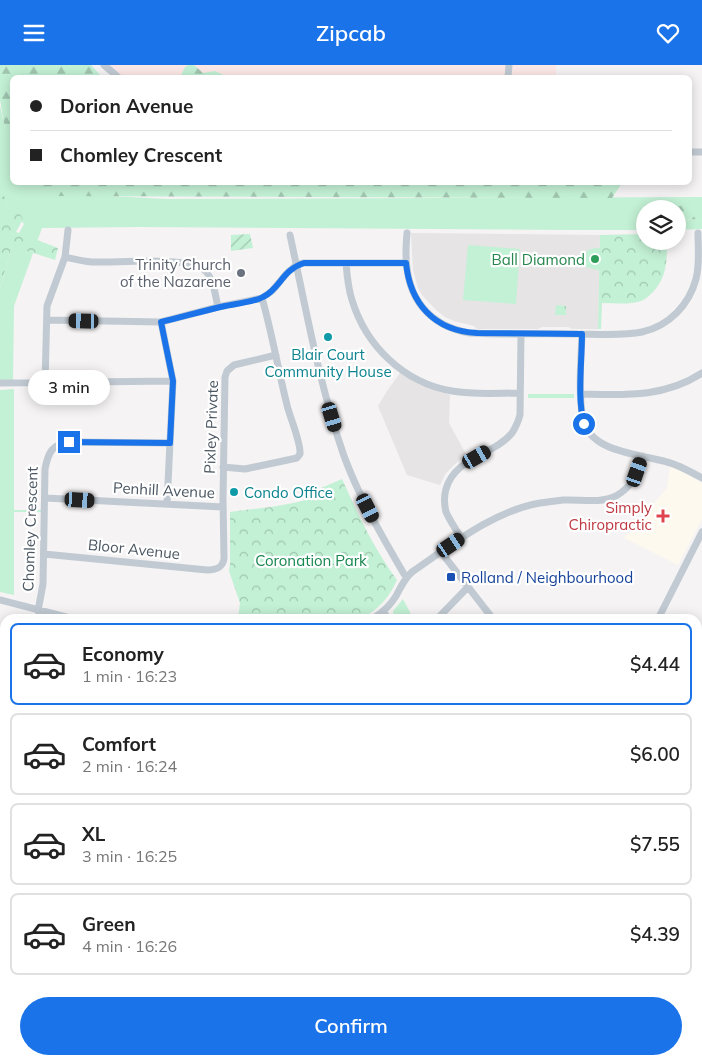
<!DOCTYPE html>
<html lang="en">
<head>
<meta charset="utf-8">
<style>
	body { margin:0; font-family:Mulish,sans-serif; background:#f6f6f6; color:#222; height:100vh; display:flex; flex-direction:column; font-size:19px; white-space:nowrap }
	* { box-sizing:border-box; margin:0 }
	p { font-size:16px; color:#767676 }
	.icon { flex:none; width:28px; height:28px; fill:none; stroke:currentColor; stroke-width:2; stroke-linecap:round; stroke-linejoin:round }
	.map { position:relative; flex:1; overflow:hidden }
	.sheet { position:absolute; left:0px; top:549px; width:702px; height:451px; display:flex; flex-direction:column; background:#fff; border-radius:15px 15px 0 0; box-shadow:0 2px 12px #0003 }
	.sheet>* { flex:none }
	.hud { position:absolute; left:10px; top:10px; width:682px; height:110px; border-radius:8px; box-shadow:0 2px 12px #0003; display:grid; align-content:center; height:110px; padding:0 20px; background:#fff }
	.tools { position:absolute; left:636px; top:135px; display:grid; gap:10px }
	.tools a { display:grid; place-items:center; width:50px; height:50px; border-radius:50%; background:#fff; box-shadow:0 2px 12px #0003; font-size:25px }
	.end { position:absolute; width:22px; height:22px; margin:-11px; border:6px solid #1a73e8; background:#fff; box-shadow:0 0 0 2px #fff }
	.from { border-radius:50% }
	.bubble { position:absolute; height:35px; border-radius:18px; background:#fff; box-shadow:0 2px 12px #0003; font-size:16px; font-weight:600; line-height:35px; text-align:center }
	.car { position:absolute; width:15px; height:30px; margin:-15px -8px; border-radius:6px; box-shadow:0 0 4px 1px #0007; background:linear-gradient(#222 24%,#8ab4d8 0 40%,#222 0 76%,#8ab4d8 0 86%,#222 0) }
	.hud b { display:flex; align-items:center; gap:18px; height:48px; font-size:19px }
	.hud b+b { border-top:1px solid #e0e0e0 }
	.hud i { width:12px; height:12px; background:#222 }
	ul { padding:9px 0 0; list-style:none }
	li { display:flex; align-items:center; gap:15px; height:82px; margin:0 10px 8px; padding:0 10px; border:2px solid #e0e0e0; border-radius:8px }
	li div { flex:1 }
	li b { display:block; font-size:19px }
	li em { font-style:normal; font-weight:600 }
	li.on { border-color:#1a73e8 }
	li>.icon { width:45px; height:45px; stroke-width:1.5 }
	.primary-button { display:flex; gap:10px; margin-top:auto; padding:10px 20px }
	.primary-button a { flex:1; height:58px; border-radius:30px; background:#1a73e8; color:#fff; font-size:20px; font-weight:600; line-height:58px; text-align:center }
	header { display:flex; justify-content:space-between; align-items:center; height:65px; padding:0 20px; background:#1a73e8; color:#fff; font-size:22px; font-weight:600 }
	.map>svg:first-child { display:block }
	.commercial { fill:#fdf9ef }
	.education { fill:#e6e4e5 }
	.medical { fill:#fce8e6 }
	.grass { fill:#c3f1d5 }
	.forest { fill:url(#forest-firs) }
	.park { fill:url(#park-crowns) }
	.garden { fill:url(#garden-furrows) }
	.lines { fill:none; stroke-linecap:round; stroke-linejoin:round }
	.highway-casing { stroke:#7690ad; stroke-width:12 }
	.minor { stroke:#c1cad2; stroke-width:7 }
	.major { stroke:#b3c2d1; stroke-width:9 }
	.highway { stroke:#8ba5c1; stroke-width:10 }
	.tram { stroke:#b5b8bd; stroke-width:1 }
	.rail { stroke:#b5b8bd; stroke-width:1 }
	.route { stroke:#1a73e8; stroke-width:6 }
	.leisure-dot { fill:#2e9e5b; stroke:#fff; stroke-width:2 }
	.worship-dot { fill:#6b7280; stroke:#fff; stroke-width:2 }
	.culture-dot { fill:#0f9aa8; stroke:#fff; stroke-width:2 }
	.health-dot { fill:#e0444e; stroke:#fff; stroke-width:2 }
	.transit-dot { fill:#1a4fb4; stroke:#fff; stroke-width:2 }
	.labels { text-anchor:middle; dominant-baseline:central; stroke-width:4.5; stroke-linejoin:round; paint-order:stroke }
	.leisure-label { font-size:15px; fill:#27864d; stroke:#fff; text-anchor:end }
	.worship-label { font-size:15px; fill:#5b616d; stroke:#fff; text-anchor:end }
	.culture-label { font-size:15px; fill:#0d838f; stroke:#fff }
	.street-label { font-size:15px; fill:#4a5661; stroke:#fff }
	.health-label { font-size:15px; fill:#be3a42; stroke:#fff; text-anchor:end }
	.park-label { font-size:15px; fill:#17864f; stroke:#fff }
	.transit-label { font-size:15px; fill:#164399; stroke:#fff; text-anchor:start }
</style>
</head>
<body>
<header><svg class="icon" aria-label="menu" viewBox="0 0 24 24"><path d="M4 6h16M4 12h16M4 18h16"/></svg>Zipcab<svg class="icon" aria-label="heart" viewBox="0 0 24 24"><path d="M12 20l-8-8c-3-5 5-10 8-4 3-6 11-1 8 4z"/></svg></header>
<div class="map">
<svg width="702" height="999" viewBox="0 0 702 999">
	<defs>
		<pattern id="forest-firs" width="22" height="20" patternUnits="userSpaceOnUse" patternTransform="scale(1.25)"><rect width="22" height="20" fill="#c3f1d5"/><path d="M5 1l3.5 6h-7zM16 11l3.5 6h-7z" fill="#a0c6b0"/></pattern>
		<pattern id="park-crowns" width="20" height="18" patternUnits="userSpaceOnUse" patternTransform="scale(1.25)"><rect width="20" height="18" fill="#c3f1d5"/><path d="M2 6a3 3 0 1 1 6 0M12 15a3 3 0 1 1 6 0" fill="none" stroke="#a0c6b0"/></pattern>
		<pattern id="garden-furrows" width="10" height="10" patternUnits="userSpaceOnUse" patternTransform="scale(1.25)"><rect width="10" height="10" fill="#c3f1d5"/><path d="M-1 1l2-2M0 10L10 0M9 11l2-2" fill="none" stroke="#a0c6b0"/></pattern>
	</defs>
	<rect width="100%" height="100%" fill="#f5f3f3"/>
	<!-- commercial -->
	<path class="commercial" d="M670,401L675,402L702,418V454L678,500L624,473L667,423Z
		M0,634L5,635V888H0Z
		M0,897H5V968H1L0,965Z"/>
	<!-- education -->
	<path class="education" d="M411,168L600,170L598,264H572L568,262H542L538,264H477L474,261L454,256L445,252L436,245L422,230L418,223L413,205Z
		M400,308L418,319L450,330L449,358L467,391L459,395L446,408L440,420L407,410L378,341L387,326Z"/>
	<!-- medical -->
	<path class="medical" d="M109,0H556V12H123Z"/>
	<!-- grass -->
	<path class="grass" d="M0,41L6,69L12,77V118H43L50,128L167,134L702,132V141H675L673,144H645V165H569L139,162L42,163L14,241L13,315H0V224L12,181L24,159L10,144L0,125Z
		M702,154V164L678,165V155Z
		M468,180L520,184L516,239L463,235Z
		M596,183L609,184L601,206L586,202L582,197V191L588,185Z
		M14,324V445H41V447H14V530L0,527V325Z
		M528,329H574V333H528Z
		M403,534L413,553L414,554H396L394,551L393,546Z"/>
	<!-- forest -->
	<path class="forest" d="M0,0H91L102,12H12V83L6,72L0,34Z
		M188,0H194L203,8L215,6L228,12H180L185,2Z
		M37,118H622L612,133L56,131L44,125Z
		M0,124L10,144H0Z
		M675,141H702V154L678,155V144H673Z
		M533,995H555L552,999H528L529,997Z"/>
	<!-- park -->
	<path class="park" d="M0,144H17L23,154L16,167L58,183L55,195L12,181L0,224Z
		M645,169V176H667C667,195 667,212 653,227C649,231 646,234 641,236C629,240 615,238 602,238L601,264H598L600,170Z
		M556,240L566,241V250H555Z
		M342,414C358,449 374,484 397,515C389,533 378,545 360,554H238L240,538L229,506L230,499V447C261,443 292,441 321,430L319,424Z
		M702,670V689L698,695V671Z
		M698,991H702V999H593V995H698Z"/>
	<!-- garden -->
	<path class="garden" d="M250,169L253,183L231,186V170Z"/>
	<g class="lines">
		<!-- highway casing -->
		<g class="highway-casing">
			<path id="highway" d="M588,995L589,999"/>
		</g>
		<!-- minor -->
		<path class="minor" d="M104,0L118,12
			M508,12L509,0
			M690,87H702
			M407,168C406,179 405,191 407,203C411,239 434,262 470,268C505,270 541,268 577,269C595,269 624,271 642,267C669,261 689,240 696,214C700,199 698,183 698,168
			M290,170C306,244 319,319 344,391C359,432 382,471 404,509L407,512
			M65,192C74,194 82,196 92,197C115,198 186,191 203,204C214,212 215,230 218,242
			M346,198C347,210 348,223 352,235C366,281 404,318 452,326C474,330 498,328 520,328
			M47,255L161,257L218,242L262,233L272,226L287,208L296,200L303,198H406
			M161,257L173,316L167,439
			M582,269C581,295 578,328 583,354C590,388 641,389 667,397C679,400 691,407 702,413
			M0,318L173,316
			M45,318L47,241L65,192L68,165
			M581,329C624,330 664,333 702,308
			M223,402L245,404L297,393L300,389C301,377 290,353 287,340C278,304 272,268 262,233
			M45,433L223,442
			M462,474C456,465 450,456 446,447C444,439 444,431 446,424C455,392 493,391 512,368C516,362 518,357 520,350L521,269
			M441,487L493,554
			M44,489L207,505C216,505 223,503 224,493L223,434L225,312L227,306L234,300L276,290
			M0,535L74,554
			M38,546L43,519L45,404C48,388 52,379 69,377L170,378
			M383,547L389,554
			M372,554C382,548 390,541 396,531C401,522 404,514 412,507C450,481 493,446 540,438C547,437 555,436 563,435C580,434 599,439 616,431C633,421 637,409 643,391
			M437,554L468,522
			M658,554L702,467
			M698,613L702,604
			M698,747L702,748
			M0,777H5
			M698,888L702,887
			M0,893H5
			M0,979L5,989
			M8,995L10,999"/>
		<!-- major -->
		<path class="major" d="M0,618L5,620
			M0,627L5,628
			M698,710L702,703
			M698,735L702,726
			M557,999L559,995
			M575,999L576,995"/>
		<!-- highway -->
		<use href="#highway" class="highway"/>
		<!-- tram -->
		<path class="tram" d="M698,981H702
			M509,999L518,995"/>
		<!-- rail -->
		<path class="rail" d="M698,941L702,937
			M0,978H5
			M118,996L142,999L236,998
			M329,997H408L431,995"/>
	</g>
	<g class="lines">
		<!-- route -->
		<path class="route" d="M69,377L170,378L173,316L161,257C182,252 203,246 225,241C235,239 254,237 263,232C280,224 282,205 304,198H406C410,238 434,266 477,268L582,269C582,296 577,334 584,359"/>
	</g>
	<!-- markers -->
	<circle class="leisure-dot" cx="595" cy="194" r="5"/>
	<circle class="worship-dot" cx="241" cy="208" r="5"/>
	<g class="culture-dot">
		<circle cx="328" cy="272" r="5"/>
		<circle cx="234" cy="427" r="5"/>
	</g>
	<path class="health-dot" d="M660.5 443.5h5v5h5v5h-5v5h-5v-5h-5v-5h5z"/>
	<rect class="transit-dot" x="446" y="507" width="10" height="10" rx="2.5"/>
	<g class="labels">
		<!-- leisure labels -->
		<g class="leisure-label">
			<text x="585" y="194">Ball Diamond</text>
		</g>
		<!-- worship labels -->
		<g class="worship-label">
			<text x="231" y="199">Trinity Church<tspan x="231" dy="17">of the Nazarene</tspan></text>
		</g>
		<!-- culture labels -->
		<g class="culture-label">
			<text x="328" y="289">Blair Court<tspan x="328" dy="17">Community House</tspan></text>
			<text x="244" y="427" text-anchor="start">Condo Office</text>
		</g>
		<!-- street labels -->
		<g class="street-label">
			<text transform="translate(211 362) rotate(-88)">Pixley Private</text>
			<text transform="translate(164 425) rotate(3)">Penhill Avenue</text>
			<text transform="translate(30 464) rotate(-88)">Chomley Crescent</text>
			<text transform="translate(134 484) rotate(6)">Bloor Avenue</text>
		</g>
		<!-- health labels -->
		<g class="health-label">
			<text x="652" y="442">Simply<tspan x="652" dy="17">Chiropractic</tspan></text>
		</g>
		<!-- park labels -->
		<g class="park-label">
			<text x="311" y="495">Coronation Park</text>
		</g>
		<!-- transit labels -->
		<g class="transit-label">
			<text x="461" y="512">Rolland / Neighbourhood</text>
		</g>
	</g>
</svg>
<div class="tools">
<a><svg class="icon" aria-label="layers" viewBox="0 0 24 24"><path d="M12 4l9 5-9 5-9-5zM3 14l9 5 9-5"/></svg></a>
</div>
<i class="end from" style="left:584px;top:359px"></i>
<i class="end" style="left:69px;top:377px"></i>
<div class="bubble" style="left:28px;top:305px;width:82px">3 min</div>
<i class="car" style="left:84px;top:256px;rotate:271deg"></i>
<i class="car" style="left:332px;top:352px;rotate:163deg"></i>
<i class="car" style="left:477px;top:392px;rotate:60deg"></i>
<i class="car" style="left:637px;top:407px;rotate:19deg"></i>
<i class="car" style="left:80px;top:435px;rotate:93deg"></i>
<i class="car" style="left:368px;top:443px;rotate:153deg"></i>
<i class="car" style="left:451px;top:480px;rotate:56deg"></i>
<div class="hud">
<b><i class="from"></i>Dorion Avenue</b>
<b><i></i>Chomley Crescent</b>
</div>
<section class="sheet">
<ul>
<li class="on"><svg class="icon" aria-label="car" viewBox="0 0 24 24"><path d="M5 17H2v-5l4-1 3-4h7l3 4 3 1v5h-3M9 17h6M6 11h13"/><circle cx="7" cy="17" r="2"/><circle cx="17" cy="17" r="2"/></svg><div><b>Economy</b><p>1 min · 16:23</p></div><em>$4.44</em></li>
<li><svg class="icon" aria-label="car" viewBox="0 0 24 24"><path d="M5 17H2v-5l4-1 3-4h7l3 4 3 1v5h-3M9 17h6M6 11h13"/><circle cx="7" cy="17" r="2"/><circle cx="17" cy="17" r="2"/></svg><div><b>Comfort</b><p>2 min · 16:24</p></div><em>$6.00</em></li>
<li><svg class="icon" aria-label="car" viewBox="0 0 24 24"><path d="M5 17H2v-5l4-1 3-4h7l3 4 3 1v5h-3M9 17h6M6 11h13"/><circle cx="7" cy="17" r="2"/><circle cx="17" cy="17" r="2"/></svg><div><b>XL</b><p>3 min · 16:25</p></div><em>$7.55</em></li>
<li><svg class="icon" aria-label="car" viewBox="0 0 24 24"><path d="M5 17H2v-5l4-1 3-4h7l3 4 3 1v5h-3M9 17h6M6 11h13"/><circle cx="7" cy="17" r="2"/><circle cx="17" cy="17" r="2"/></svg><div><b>Green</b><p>4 min · 16:26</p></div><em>$4.39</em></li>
</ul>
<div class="primary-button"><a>Confirm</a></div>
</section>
</div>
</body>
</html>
